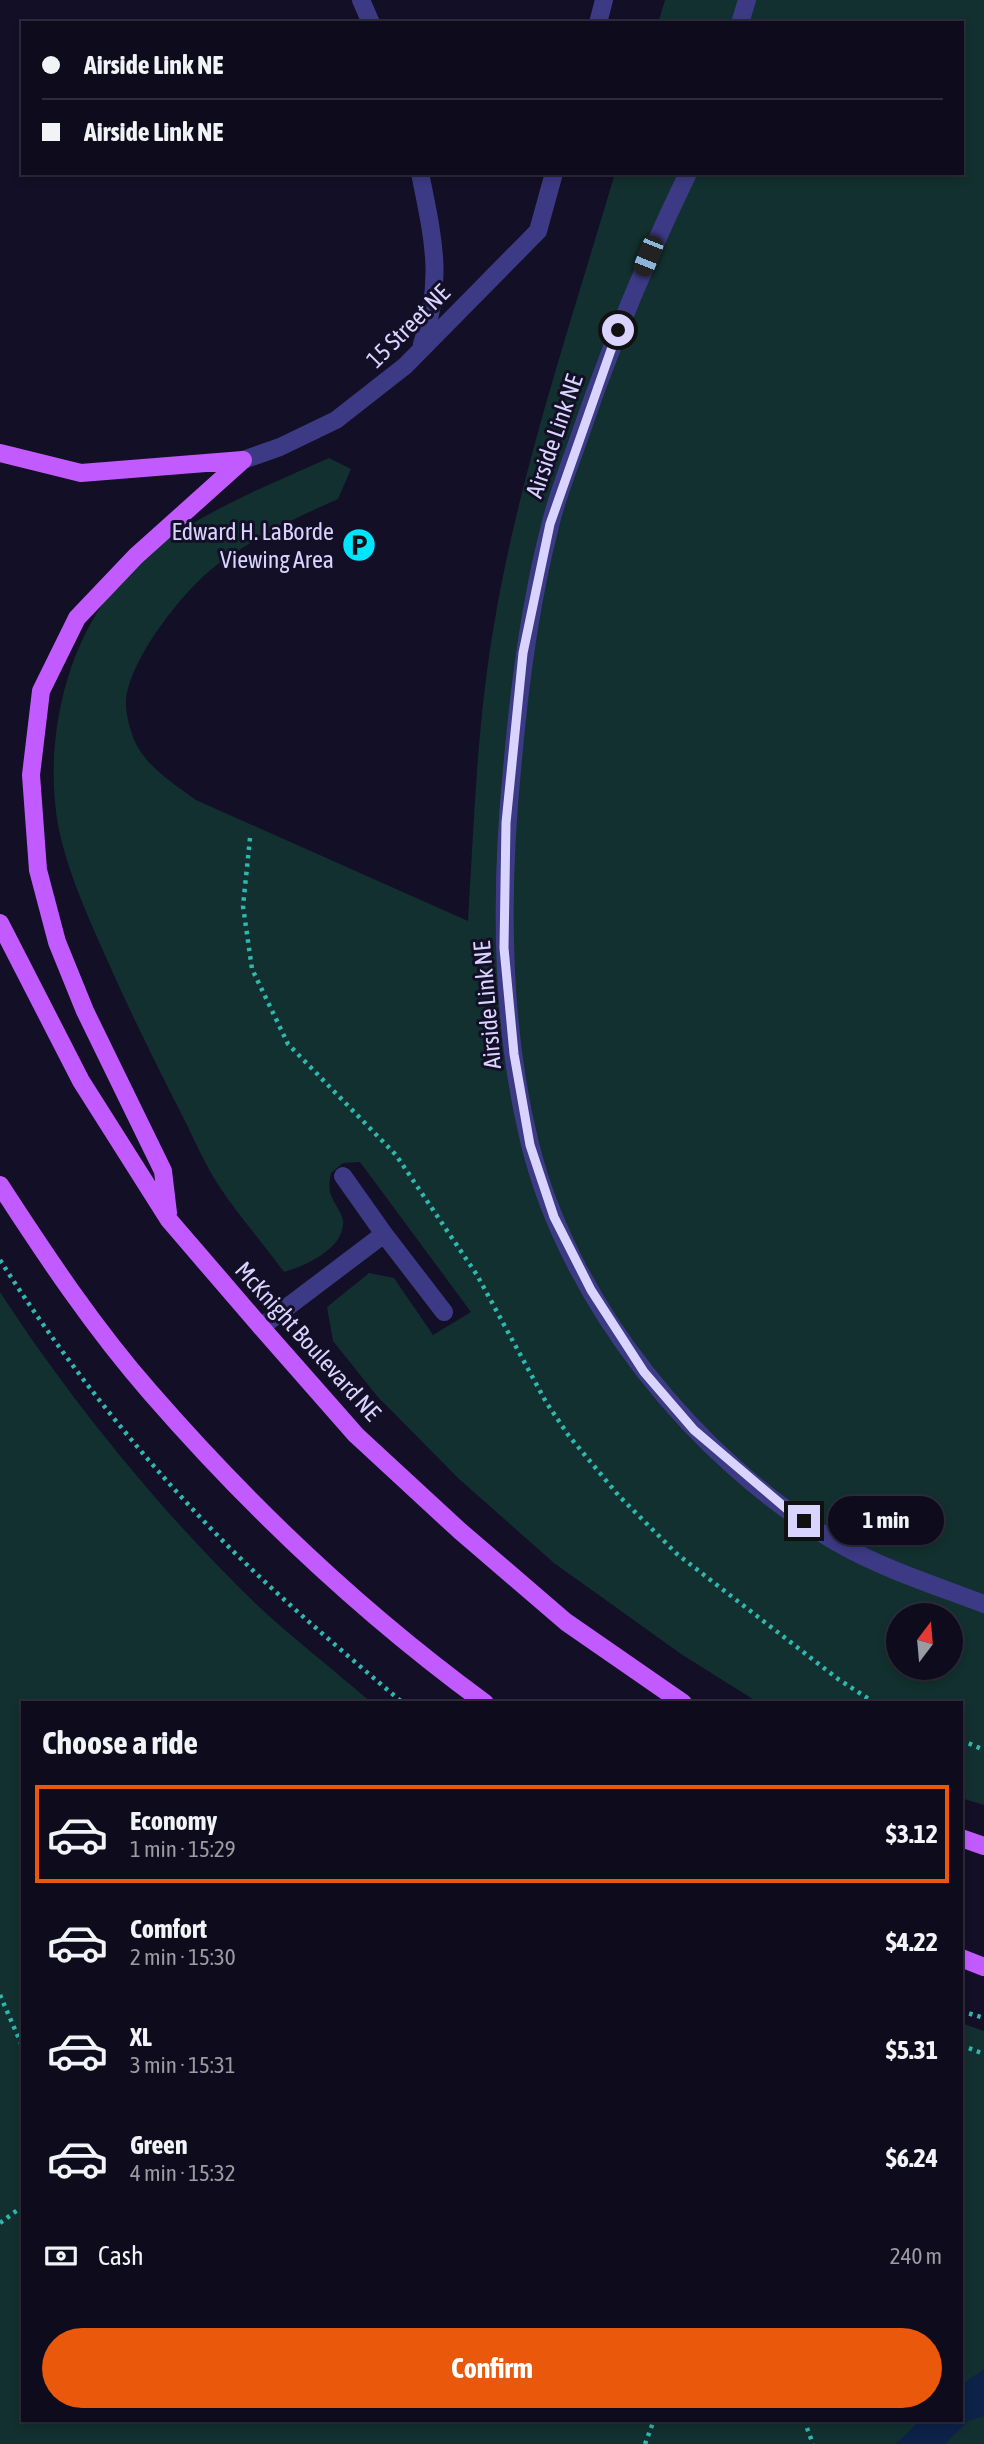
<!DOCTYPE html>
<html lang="en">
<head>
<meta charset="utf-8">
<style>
	body { margin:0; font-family:"Asap Condensed",sans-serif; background:#171425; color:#f1f3f6; height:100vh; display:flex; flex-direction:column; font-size:26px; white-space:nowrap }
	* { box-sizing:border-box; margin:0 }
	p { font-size:23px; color:#9b9ba3 }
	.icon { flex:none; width:38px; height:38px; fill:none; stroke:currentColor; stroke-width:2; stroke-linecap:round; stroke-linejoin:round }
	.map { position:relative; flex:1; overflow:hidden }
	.drawer { position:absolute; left:21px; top:1701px; width:942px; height:721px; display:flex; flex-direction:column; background:#0e0b1c; border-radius:0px; box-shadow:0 4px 10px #0003,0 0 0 2px #2e2b3b }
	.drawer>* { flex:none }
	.guide { position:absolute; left:21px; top:21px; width:943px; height:154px; border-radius:0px; box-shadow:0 4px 10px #0003,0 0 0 2px #2e2b3b; display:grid; align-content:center; height:154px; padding:0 21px; background:#0e0b1c }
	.needle { width:46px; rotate:16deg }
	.fabs { position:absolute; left:886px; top:1603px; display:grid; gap:14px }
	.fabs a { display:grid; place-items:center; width:77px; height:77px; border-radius:50%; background:#0e0b1c; box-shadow:0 4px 10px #0003,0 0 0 2px #2e2b3b; font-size:35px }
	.end { position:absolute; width:32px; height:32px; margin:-16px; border:9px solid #d9d4ff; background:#111; box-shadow:0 0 0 4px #111 }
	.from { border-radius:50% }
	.bubble { position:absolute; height:49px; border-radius:24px; background:#0e0b1c; box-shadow:0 4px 10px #0003,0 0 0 2px #2e2b3b; font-size:23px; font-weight:700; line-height:49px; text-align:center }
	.car { position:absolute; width:21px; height:42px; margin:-21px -10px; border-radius:9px; box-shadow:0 0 5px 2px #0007; background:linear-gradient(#222 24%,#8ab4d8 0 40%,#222 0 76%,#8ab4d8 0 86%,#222 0) }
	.guide b { display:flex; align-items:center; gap:24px; height:66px; font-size:26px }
	.guide b+b { border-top:2px solid #2e2b3b }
	.guide i { width:18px; height:18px; background:#f1f3f6 }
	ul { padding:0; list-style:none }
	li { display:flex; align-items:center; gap:21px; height:98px; margin:0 14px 10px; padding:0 7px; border:4px solid transparent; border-radius:0px }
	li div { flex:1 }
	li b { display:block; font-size:26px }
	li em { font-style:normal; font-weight:700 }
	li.selected { border-color:#ea580c }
	li>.icon { width:63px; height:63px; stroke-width:1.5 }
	h2 { padding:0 21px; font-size:32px; line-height:84px }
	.pay { display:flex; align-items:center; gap:18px; height:77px; padding:0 21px; font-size:26px }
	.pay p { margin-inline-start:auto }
	.button { display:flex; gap:14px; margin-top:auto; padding:14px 21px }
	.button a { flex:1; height:80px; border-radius:42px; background:#ea580c; color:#fff; font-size:28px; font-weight:700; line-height:80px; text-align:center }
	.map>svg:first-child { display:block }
	.green { fill:#12302f; fill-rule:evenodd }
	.water { fill:#0c2248 }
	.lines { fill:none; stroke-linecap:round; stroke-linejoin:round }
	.path { stroke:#2fb8b0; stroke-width:4.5; stroke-dasharray:3.5 5; stroke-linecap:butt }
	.minor { stroke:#3d3a85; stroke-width:18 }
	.major { stroke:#c25bff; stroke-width:18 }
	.route { stroke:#d9d4ff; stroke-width:9 }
	.labels { text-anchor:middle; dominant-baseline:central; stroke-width:6; stroke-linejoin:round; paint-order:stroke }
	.street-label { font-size:24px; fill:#d9d4ff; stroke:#130f26 }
	.poi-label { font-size:24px; fill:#d9d4ff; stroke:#130f26; text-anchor:end }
</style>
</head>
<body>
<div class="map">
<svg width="984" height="2444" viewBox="0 0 984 2444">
	<rect width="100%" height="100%" fill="#130f26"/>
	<!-- green -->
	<path class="green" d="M665,0H984V1805L961,1798V1703H759L681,1654L554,1563L459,1479L377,1396L333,1341L327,1307L369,1273L394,1278L433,1335L471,1312L360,1162L343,1163L331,1173C330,1180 328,1189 331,1195C334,1204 342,1212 343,1221C345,1248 306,1266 284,1272C262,1242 237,1214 217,1183C204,1162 194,1139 183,1117C157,1066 132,1016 109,964C90,921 67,872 58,825C44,745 64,647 117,585C168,524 258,490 329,458L351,469L338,499C297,517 258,536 221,562C187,585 125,663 126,705C126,715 131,733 135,742C147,767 174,784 196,800L468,921C474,822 477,723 494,625C519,474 572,320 615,173H962V23H658ZM898,1615H950V1668H898Z
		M0,1292C71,1401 162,1513 255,1603C292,1638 334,1670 372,1703H23V2420H961V2023L984,2031V2444H0Z"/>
	<!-- water -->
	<path class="water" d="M984,2369V2416L968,2421L945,2444H896L920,2420H961V2385Z"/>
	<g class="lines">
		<!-- path -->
		<path class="path" d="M250,838L243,906L252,969L288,1044L396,1155L477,1275L546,1402L569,1436L619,1496L677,1554L838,1679L875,1703
			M0,1260C63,1359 138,1454 221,1539C278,1597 341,1650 403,1703
			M961,1740L984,1750
			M0,1995L23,2048
			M961,2011L984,2018
			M961,2045L984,2054
			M0,2223L23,2206
			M804,2420L813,2444
			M645,2444L654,2420"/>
		<!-- minor -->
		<path class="minor" d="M361,0L371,23
			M598,23L604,0
			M740,23L747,0
			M420,173C433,238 444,280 422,344
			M688,173C646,260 610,347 579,438C569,467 557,496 550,526C530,603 520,680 513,759C500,886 499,1019 530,1144C569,1303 696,1460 836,1542C883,1569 934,1585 984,1604
			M243,460L280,447L336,420L405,366L538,231L554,173
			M343,1176L384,1234
			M261,1327L384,1234L444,1312"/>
		<!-- major -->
		<path class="major" d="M0,453L81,473L243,460
			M0,923L81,1081L169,1220L261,1327L356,1435L460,1531L566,1622L683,1703
			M0,1185C46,1256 94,1328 150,1392C250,1507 362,1613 485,1703
			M168,1213L163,1171L85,1011L57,942L38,870L31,775L41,691L77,618L136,556L243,460
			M961,1838L984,1846
			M961,1958L984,1967"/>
	</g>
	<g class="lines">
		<!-- route -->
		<path class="route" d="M618,330L550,524L523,653L506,823L504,948L514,1054L530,1145L554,1217L591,1290L644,1372L694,1430L788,1510L804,1521"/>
	</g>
	<!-- icons -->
	<defs>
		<g id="parking-disc" transform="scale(1.75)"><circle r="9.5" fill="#00e5ff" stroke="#130f26"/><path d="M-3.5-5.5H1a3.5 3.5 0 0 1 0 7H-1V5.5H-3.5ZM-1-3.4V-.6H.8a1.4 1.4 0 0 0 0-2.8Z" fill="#111"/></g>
	</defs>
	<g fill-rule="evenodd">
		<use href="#parking-disc" x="359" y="545"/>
	</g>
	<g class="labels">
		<!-- street labels -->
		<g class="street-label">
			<text transform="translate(408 326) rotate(-45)">15 Street NE</text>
			<text transform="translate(554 436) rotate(-71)">Airside Link NE</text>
			<text transform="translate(487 1005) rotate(-95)">Airside Link NE</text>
			<text transform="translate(308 1341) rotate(48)">McKnight Boulevard NE</text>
		</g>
		<!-- poi labels -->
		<g class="poi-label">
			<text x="334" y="531">Edward H. LaBorde<tspan x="334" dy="28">Viewing Area</tspan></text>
		</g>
	</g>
</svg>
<div class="fabs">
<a><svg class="needle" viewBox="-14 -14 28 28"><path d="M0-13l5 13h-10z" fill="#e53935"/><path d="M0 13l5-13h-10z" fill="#9b9ba3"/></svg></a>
</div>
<i class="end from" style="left:618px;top:330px"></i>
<i class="end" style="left:804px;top:1521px"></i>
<div class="bubble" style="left:828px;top:1496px;width:116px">1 min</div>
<i class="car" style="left:648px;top:256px;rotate:202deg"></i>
<div class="guide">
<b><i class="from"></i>Airside Link NE</b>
<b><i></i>Airside Link NE</b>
</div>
<section class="drawer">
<h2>Choose a ride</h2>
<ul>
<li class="selected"><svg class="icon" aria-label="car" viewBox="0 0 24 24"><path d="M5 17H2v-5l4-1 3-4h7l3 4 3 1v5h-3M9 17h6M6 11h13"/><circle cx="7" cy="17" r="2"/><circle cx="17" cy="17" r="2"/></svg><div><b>Economy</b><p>1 min · 15:29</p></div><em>$3.12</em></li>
<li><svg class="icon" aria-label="car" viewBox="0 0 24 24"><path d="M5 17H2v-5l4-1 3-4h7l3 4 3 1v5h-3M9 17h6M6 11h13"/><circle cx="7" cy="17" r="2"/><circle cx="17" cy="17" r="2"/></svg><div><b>Comfort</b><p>2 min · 15:30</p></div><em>$4.22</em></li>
<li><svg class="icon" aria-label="car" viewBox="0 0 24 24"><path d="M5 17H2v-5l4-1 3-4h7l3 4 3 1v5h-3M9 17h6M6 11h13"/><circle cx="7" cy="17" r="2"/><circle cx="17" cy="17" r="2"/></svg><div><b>XL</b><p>3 min · 15:31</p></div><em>$5.31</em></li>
<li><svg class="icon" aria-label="car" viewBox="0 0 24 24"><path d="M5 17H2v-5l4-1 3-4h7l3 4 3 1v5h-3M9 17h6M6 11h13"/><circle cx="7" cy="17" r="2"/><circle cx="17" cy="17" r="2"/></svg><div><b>Green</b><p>4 min · 15:32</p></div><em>$6.24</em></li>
</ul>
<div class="pay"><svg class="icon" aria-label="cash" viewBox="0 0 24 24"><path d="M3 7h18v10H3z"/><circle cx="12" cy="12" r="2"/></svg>Cash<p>240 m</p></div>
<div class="button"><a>Confirm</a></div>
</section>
</div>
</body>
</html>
